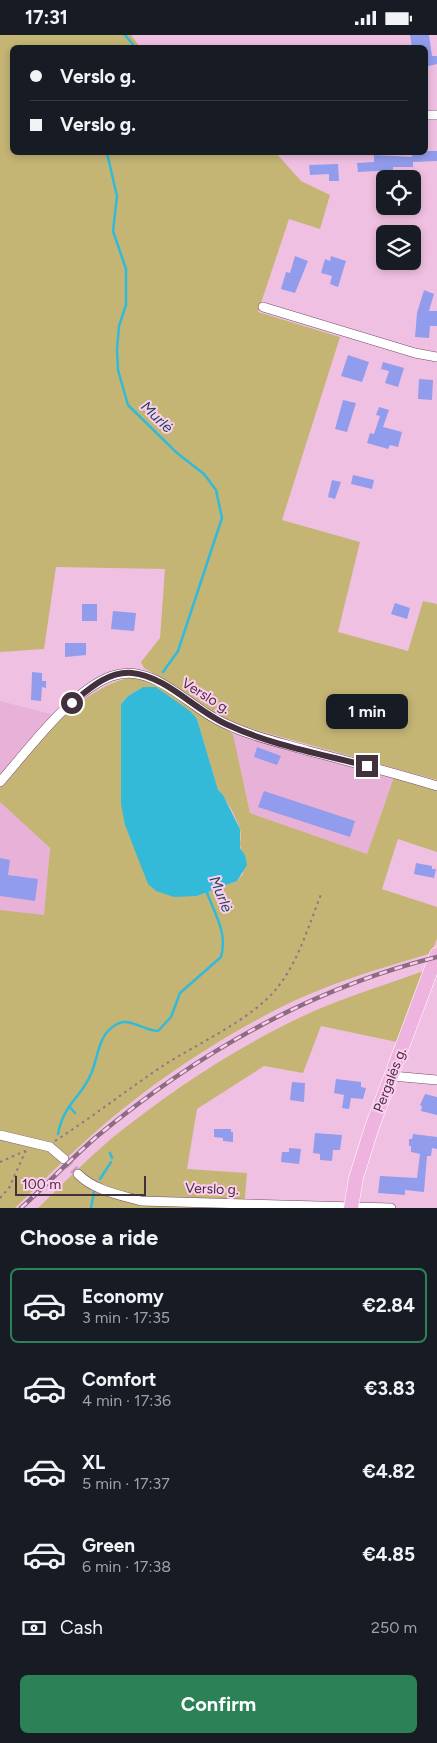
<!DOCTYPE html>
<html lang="en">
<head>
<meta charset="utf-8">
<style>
	body { margin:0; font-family:Figtree,sans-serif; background:#20242c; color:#f1f3f6; height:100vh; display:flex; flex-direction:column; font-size:19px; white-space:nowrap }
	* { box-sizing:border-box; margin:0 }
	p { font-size:16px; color:#9ea1a6 }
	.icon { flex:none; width:28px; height:28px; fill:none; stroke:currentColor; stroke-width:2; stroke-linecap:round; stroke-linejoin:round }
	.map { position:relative; height:1173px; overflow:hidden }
	.drawer { display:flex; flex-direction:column; background:#171b24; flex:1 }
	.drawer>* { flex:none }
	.top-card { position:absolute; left:10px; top:10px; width:418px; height:110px; border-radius:8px; box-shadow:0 2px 8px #0003; display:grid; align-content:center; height:110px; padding:0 20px; background:#171b24 }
	.tools { position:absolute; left:376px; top:135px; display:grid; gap:10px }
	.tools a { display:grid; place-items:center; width:45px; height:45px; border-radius:8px; background:#171b24; box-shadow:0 2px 8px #0003; font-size:25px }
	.scale { position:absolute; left:15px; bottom:12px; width:131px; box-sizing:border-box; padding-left:5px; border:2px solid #43303d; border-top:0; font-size:14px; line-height:18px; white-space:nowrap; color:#43303d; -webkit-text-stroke:4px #fecdef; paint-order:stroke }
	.end { position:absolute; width:22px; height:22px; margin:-11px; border:6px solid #43303d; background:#fff; box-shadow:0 0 0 2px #fff }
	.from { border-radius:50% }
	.bubble { position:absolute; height:35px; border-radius:8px; background:#171b24; box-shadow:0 2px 8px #0003; font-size:16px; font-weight:700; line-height:35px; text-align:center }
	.top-card b { display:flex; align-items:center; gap:18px; height:48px; font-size:19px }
	.top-card b+b { border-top:1px solid #363941 }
	.top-card i { width:12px; height:12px; background:#f1f3f6 }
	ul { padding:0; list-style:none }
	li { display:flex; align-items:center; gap:15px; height:75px; margin:0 10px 8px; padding:0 10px; border:2px solid transparent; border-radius:8px }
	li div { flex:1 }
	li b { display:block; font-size:19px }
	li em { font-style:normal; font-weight:700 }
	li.active { border-color:#2c8256 }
	li>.icon { width:45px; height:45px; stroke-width:1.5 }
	h2 { padding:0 20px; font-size:22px; line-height:60px }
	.pay { display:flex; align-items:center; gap:12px; height:55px; padding:0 20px; font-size:19px }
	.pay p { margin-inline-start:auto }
	.cta { display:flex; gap:10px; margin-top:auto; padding:10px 20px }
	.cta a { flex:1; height:58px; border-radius:8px; background:#2c8256; color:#fff; font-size:20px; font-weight:700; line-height:58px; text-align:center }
	.status { display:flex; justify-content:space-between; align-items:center; height:35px; padding:0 25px; background:#171b24; direction:ltr }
	.status svg { height:14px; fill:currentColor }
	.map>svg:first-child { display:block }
	.built { fill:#e8b2d8 }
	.green { fill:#c4b575; fill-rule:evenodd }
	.water { fill:#33bad9 }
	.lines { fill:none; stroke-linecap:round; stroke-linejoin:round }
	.stream { stroke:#33bad9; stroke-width:2.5 }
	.building { fill:#919ced }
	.street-tunnel { stroke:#cda3c1; stroke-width:9; stroke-dasharray:9 4.5; stroke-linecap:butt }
	.street-casing { stroke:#744b69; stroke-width:10 }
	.primary-casing { stroke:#fff; stroke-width:15 }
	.path { stroke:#937389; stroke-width:2; stroke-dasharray:2.5 4; stroke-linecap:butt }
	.street { stroke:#fff; stroke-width:9 }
	.primary { stroke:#efb3e0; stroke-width:14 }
	.rail-casing { stroke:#8b6c81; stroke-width:4.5 }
	.rail { stroke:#fecdef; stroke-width:2.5; stroke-dasharray:8; stroke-linecap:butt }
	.route { stroke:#43303d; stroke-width:6 }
	.labels { text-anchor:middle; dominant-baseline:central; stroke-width:4; stroke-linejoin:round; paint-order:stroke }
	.street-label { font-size:14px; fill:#43303d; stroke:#fecdef }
	.water-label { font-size:15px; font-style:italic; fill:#164d5a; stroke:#fecdef }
</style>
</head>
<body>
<div class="status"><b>17:31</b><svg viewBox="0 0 49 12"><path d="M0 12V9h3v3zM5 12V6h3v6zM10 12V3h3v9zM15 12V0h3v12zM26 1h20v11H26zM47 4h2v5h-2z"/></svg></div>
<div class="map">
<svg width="437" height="1173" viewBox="0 0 437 1173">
	<rect width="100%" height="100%" fill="#f0c0e2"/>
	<!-- built -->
	<path class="built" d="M0,666L63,682L0,753Z
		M233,699L247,700L394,742L367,819L250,778Z
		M0,767L50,813L44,881L0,875Z"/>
	<!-- green -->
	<path class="green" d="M0,0H131L140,12H12V118H276L301,146L330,160L320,194L289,184L258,277L340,302L282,485L360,507L338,597L408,616L423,566L437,569V745L249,693L221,682L177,652L144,633L141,627L160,603L165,534L56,532L44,614L0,617Z
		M134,642L152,647L233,699L250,778L367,819L394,742L437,755V817L398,804L382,854L437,872V903L432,918C374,935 317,952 264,981C199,1016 135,1060 81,1110C58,1130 37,1152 15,1173H0V875L44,880L50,813L0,767V753C36,713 78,651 134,642ZM143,652L197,684L218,756C227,764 236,782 240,794C243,805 236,809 245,820L243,839L237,846L197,861L121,769V669L128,661Z
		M424,936L397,1007L321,991L303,1038L264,1031L197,1074L187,1134L247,1138L244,1173H38C62,1150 86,1125 112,1103C174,1053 241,1009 314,976C349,961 387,949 424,936Z"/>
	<!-- water -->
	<path class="water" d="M143,652H156L190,676L197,684L218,755L223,760L240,794V813L245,820L247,830L237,846L197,861L174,862L156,856L148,849L125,790L121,769V669L128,661Z"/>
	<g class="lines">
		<!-- stream -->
		<path class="stream" d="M125,0L135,12
			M107,118L117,161L113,196L126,234V270L119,291L117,314L118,335L128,370L177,418L204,439L216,455L222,483L178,616L163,637
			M69,1071L75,1078
			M58,1099C64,1068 81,1063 91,1039C99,1021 97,1000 117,989C130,982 144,996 158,996L171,982L180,958L221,922C228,897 214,878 206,855
			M110,1118L112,1123
			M100,1144L111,1127
			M91,1173L94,1157"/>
	</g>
	<!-- building -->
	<path class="building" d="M410,0H429L432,21H437V29L425,32V12H412Z
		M428,116H437V126L413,127V132H393V135L358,137L357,128L374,127V120L412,122V118Z
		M338,129L339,146H329V139L310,140L309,130Z
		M295,221L308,226L295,258L281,254L286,237L290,238Z
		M331,221L346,226L338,252L330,249L332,241L321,238L325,224L330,226Z
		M424,255L434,259L429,276H437V291H430L429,303L415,302L417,278Z
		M348,320L369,327L362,347L341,341Z
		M383,327L404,333L398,352L385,348L389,336L381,334Z
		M419,344L433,345L432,365L418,364Z
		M343,365L356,368L347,397L335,394Z
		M379,372L389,375L383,392L402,397L398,412L390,410L388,414L367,408L370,398L374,399L380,381L376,380Z
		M353,440L374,445L372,454L351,449Z
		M332,445L341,447L335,464L328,462Z
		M395,568L410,573L407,584L391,579Z
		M82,569H97V586H82Z
		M113,576L136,578L134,596L111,594Z
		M65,608H86V620L65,622Z
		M32,637L42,638V646H46V653L42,652L41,666L31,665Z
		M257,712L281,721L277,730L254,722Z
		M264,756L355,786L350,802L258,772Z
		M0,823L10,825L8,840L38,844L35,866L0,861Z
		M416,828L432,831V834H436L434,843L414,839Z
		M336,1044L361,1047V1052L366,1053L363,1064L351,1063L349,1074L342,1073L344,1060L334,1058Z
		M292,1047L305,1048L304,1067L290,1065Z
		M425,1059L437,1062V1080L421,1076L422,1071L420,1070Z
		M214,1094H231V1097H233V1107L223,1106V1103L214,1102Z
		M315,1098L342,1100L340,1115H333L332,1126L320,1125V1119L313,1118Z
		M413,1099L437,1102V1114L432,1113L431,1121H427L424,1157L405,1155V1160L378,1158L380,1141L417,1143L420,1119L411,1117V1111H409V1104H412Z
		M289,1113L301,1114L299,1129L281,1127L282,1117H289Z"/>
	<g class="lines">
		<!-- street-tunnel -->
		<path class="street-tunnel" d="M64,1124L78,1139"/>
		<!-- street casing -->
		<g class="street-casing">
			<path id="street" d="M425,80H437
				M263,272L415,318L437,322
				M0,747C28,715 72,655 112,641C151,627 185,668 216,684C245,700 278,707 309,716C352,727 395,738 437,751
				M392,1041L437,1045
				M0,1100L50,1112L64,1124
				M78,1139C93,1155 120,1160 141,1166L391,1173"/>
		</g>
		<!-- primary casing -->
		<g class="primary-casing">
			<path id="primary" d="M351,1173L356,1143L372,1092L437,919"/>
		</g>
		<!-- path -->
		<path class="path" d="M55,1106C92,1082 127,1055 164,1030C197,1009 254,983 277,953C299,926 309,889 322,857
			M0,1127L25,1116
			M0,1163L9,1153L26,1115"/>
		<!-- street -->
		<use href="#street" class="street"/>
		<!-- primary -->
		<use href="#primary" class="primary"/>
		<!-- rail casing -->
		<g class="rail-casing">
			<path id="rail" d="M21,1173C46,1150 70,1125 95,1103C196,1019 309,954 437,922"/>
		</g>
		<!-- rail -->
		<use href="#rail" class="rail"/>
	</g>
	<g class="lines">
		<!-- route -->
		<path class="route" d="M72,668C89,654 108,636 132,638C166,641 197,677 228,690C271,710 321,719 367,731"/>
	</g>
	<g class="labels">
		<!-- street labels -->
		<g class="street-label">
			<text transform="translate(206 661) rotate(32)">Verslo g.</text>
			<text transform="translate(390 1045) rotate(-69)">Pergalės g.</text>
			<text transform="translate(212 1154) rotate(2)">Verslo g.</text>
		</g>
		<!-- water labels -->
		<g class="water-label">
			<text transform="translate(157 382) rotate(44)">Murlė</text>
			<text transform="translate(221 859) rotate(68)">Murlė</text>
		</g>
	</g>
</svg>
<div class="tools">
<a><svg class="icon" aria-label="locate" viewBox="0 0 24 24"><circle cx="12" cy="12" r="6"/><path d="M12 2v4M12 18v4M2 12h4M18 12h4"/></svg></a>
<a><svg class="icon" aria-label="layers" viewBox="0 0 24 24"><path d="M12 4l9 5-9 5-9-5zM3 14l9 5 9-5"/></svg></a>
</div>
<div class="scale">100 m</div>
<i class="end from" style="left:72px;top:668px"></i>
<i class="end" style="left:367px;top:731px"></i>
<div class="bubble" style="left:326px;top:659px;width:82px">1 min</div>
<div class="top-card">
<b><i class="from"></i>Verslo g.</b>
<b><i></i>Verslo g.</b>
</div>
</div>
<section class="drawer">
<h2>Choose a ride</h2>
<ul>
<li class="active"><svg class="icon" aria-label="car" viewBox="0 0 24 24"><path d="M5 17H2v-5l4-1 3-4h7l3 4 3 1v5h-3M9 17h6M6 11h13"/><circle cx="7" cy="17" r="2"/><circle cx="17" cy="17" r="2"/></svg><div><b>Economy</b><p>3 min · 17:35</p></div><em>€2.84</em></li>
<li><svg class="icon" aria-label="car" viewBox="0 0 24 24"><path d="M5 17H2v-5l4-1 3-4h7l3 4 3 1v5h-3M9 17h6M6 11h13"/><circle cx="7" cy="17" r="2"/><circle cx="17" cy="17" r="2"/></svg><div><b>Comfort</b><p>4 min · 17:36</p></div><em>€3.83</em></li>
<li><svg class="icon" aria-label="car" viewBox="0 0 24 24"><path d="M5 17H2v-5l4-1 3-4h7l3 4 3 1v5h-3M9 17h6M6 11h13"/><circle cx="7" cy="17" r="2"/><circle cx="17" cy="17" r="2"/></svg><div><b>XL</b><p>5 min · 17:37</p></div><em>€4.82</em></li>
<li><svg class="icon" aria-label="car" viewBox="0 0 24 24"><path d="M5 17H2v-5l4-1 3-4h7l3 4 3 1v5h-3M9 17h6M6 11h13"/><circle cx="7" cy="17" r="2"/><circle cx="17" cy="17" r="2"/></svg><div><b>Green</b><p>6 min · 17:38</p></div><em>€4.85</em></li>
</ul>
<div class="pay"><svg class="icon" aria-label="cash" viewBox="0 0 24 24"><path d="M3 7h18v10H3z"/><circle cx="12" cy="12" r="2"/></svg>Cash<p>250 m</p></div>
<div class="cta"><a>Confirm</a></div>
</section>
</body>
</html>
